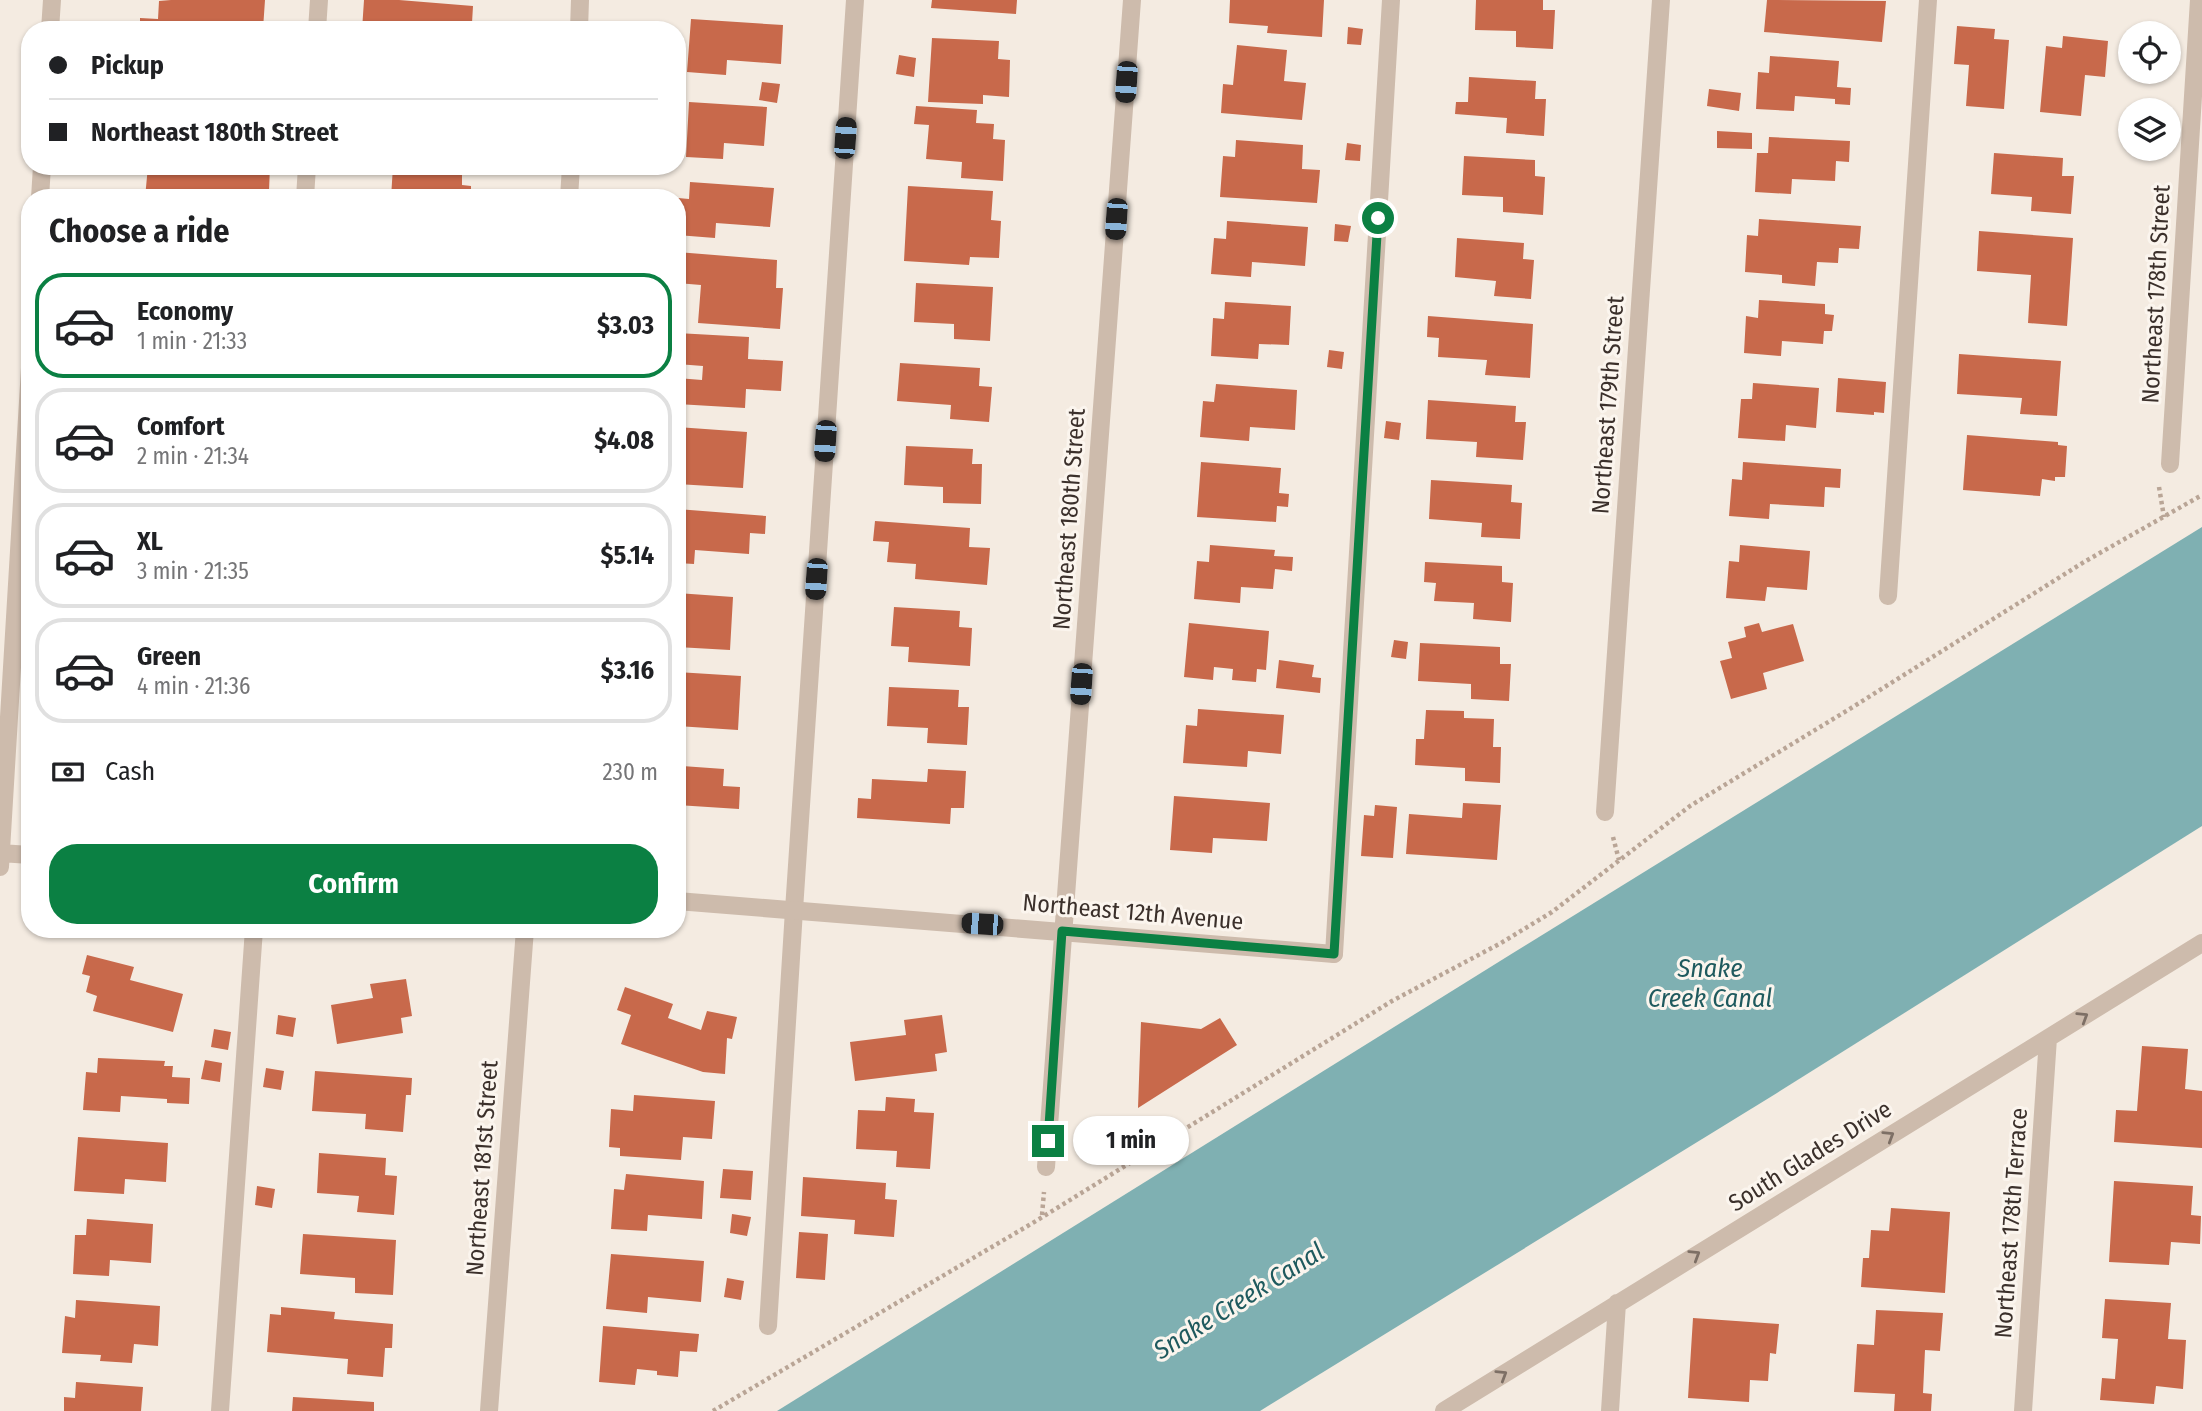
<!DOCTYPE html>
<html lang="en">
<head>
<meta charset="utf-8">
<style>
	body { margin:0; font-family:"Fira Sans Condensed",sans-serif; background:#f6f6f6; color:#202124; height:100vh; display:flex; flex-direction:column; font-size:26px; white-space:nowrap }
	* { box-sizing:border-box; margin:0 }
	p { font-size:23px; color:#757577 }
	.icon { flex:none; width:38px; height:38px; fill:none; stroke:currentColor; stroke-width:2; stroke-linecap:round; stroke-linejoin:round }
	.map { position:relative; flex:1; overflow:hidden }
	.sheet { position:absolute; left:21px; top:189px; width:665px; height:749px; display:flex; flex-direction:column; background:#fff; border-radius:28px; box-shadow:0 2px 5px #0004 }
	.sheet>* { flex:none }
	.top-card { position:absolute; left:21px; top:21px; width:665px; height:154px; border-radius:28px; box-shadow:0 2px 5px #0004; display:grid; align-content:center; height:154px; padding:0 28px; background:#fff }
	.controls { position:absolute; left:2118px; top:21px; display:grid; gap:14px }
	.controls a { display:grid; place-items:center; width:63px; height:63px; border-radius:50%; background:#fff; box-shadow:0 2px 5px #0004; font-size:35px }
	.end { position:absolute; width:32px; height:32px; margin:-16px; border:9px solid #0b8043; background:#fff; box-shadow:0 0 0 4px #fff }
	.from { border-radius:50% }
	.bubble { position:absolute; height:49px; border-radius:24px; background:#fff; box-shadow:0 2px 5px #0004; font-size:23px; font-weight:700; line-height:49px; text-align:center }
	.car { position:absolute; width:21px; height:42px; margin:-21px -10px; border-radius:9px; box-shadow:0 0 5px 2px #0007; background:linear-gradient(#222 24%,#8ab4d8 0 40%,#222 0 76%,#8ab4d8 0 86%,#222 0) }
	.top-card b { display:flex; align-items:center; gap:24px; height:66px; font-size:26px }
	.top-card b+b { border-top:2px solid #e0e0e0 }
	.top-card i { width:18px; height:18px; background:#202124 }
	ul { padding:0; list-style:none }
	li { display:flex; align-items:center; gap:21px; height:105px; margin:0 14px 10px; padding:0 14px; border:4px solid #e0e0e0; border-radius:28px }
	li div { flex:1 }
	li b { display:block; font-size:26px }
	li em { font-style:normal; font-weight:700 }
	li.on { border-color:#0b8043 }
	li>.icon { width:63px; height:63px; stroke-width:1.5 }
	h2 { padding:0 28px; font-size:32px; line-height:84px }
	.pay { display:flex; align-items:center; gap:18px; height:77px; padding:0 28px; font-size:26px }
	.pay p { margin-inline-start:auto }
	.action { display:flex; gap:14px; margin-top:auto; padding:14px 28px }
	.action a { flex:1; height:80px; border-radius:28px; background:#0b8043; color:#fff; font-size:28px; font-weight:700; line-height:80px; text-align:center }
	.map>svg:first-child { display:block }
	.water { fill:#7fb0b2 }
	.building { fill:#c8694b }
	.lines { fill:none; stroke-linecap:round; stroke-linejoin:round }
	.path { stroke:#b9a596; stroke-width:4.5; stroke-dasharray:3.5 3.5; stroke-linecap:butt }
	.service { stroke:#cdbbac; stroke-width:18 }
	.minor { stroke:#cdbbac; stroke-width:18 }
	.oneway { stroke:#7d6f65 }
	.route { stroke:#0b8043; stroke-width:9 }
	.labels { text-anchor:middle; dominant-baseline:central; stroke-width:6; stroke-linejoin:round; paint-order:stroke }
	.street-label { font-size:24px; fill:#3b302b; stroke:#fbf5ee }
	.water-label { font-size:26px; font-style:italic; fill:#1f5a5e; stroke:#fbf5ee }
</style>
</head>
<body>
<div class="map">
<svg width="2202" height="1411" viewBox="0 0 2202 1411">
	<rect width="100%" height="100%" fill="#f4ebe1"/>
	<!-- water -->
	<path class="water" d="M2202,527V826L1777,1093L1260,1411H777L1513,953Z"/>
	<!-- building -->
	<path class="building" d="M171,0H265L263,29L140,30V18L158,19L159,1Z
		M364,0H399L473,6L472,23L483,24V30H362Z
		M932,0H1017L1016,14L931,8Z
		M1230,0H1324L1322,37L1267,33L1268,26L1229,23Z
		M1476,0H1543V10H1555L1553,49L1516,47V31L1475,30Z
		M1767,0L1886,1L1882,42L1764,32Z
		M691,19L783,25L781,64L727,60L726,75L687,72Z
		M1957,26L1995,29L1994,39L2009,40L2004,109L1966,106L1969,65L1954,64Z
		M1348,27L1363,29L1361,45L1347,44Z
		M2063,36L2108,41L2105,77L2085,75L2081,116L2040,112L2046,46L2062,48Z
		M932,38L999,41L998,59L1010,60L1009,97L983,95V104L928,102Z
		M1237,45L1287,50L1284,81L1306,83L1302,120L1221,113L1223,84L1233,85Z
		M899,55L916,58L914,77L896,74Z
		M1770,56L1839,61L1837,87L1851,88L1850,105L1835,104V99L1795,96L1794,111L1756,109L1758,72L1769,73Z
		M1469,77L1536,81L1535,99H1546L1544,136L1506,133L1507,118L1455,114L1456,102H1468Z
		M762,82L780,84L777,103L759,100Z
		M1709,89L1741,93L1739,111L1707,106Z
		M689,102L767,107L764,146L724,143L723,159L686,157Z
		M916,106L977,110L976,123L994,124L993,139L1005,140L1003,181L961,178L962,162L926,159L929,125L914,124Z
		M1717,131L1752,133V149L1717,148Z
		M1769,137L1850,141L1849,162L1836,161L1835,181L1792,179L1791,194L1755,192L1757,153H1768Z
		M1236,140L1303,145L1302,169L1320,170L1317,203L1220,197L1223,156L1235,157Z
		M1347,143L1361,145L1360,161L1345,160Z
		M1994,153L2063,158L2062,176H2074L2071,214L2031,211L2032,197L1991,194Z
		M1464,156L1535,160V176L1545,177L1543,215L1503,212V197L1462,195Z
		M148,166H270L269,191L255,190L254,198H145Z
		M393,166L462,168V185L471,186V198H391Z
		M690,182L774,188L770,227L716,223L715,238L677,235L678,198L689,199Z
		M908,186L993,191L991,220L1001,221L999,258L970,257L969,265L904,261Z
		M1759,219L1861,226L1859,249L1839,248L1838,263L1817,262L1815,286L1782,283V275L1745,272L1747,235L1758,236Z
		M1227,221L1308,227L1305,266L1252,262L1251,277L1211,274L1214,238L1226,239Z
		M1335,224L1351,226L1348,242L1334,241Z
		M1979,231L2073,238L2067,326L2028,323L2031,275L1977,271Z
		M1457,238L1524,243L1523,259L1534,260L1531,299L1494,296L1496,281L1455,277Z
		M677,252L777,260L776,288H783L780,329L698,323L701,285L677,283Z
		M916,283L993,287L990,341L954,339V324L914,322Z
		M1759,300L1825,304V314L1834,315L1832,331H1824L1823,344L1782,341L1781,356L1744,353L1746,316L1758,318Z
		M1225,302L1291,306L1289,345L1259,344L1258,359L1211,356L1213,318L1224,319Z
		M1428,316L1533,324L1530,378L1485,375L1487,360L1438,357L1439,338L1427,337Z
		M677,333L749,337L748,359L783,361L781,391L746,389L745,408L677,404V378L702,380L703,366L677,364Z
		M1329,350L1344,352L1342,369L1327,367Z
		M1959,354L2061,361L2057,416L2020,414L2022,398L1957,394Z
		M900,363L980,368L979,386L992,387L989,422L950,419L951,405L897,401Z
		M1838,378L1886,382L1884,413L1874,412V415L1836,412Z
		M1753,383L1819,388L1816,428L1786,425L1785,441L1738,438L1741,399H1752Z
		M1216,384L1297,390L1295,430L1250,427L1249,441L1200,437L1203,401L1214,402Z
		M1428,400L1516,406L1515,422H1526L1523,460L1476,457L1477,442L1426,439Z
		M1386,421L1401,423L1399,440L1384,438Z
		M677,427L747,432L743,488L677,484Z
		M1967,435L2058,442V445L2067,446L2065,477H2055V481L2042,479L2040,496L1963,490Z
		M906,446L973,449L972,464H982L981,504L943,503V487L904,485Z
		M1201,462L1281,468L1279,493L1289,494L1288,507L1277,506L1276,522L1197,517Z
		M1743,462L1841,469L1840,488L1825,487L1824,507L1770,504L1769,519L1729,516L1732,479L1742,480Z
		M1431,480L1512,485L1511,502L1522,503L1520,539L1481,537L1482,523L1429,519Z
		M677,509L766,516L765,534L750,533L749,554L695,550L694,564L677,563Z
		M875,521L970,528L969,547L990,548L987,585L915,579L916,564L887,562L889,542L873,541Z
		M1210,545L1275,550L1274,556L1293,557L1292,571L1275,569L1273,589L1241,587L1240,603L1194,599L1197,561L1209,562Z
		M1740,545L1810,551L1807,590L1767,587L1765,601L1726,598L1729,561L1739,562Z
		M1425,562L1502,566V582L1513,583L1511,622L1473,619L1474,603L1434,601L1436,583L1424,582Z
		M677,593L733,597L730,650L677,647Z
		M894,607L960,611L959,627L972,628L970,666L908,662L909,647L891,646Z
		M1189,623L1269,631L1266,670L1257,669L1256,682L1232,680L1233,669L1214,667L1213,680L1184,677Z
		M1759,623L1762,632L1793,624L1804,661L1763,673L1767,689L1731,699L1720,661L1732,658L1728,642L1746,637L1744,627Z
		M1394,640L1408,642L1406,659L1391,657Z
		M1420,643L1500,647V664H1511L1509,701L1471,699V684L1418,681Z
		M1279,660L1314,665L1312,677L1321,678L1320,693L1276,688Z
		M677,672L741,676L738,730L677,726Z
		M889,687L959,690L958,707H969L967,745L927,743L928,728L887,726Z
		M1198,709L1284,715L1281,754L1248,751L1247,767L1183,763L1186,725L1197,726Z
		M1426,710L1464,711V718L1494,719L1493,747H1501L1500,783L1465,781V768L1415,765L1416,739H1424Z
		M677,749L683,750L682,766L724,769L723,786L740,787L739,809L677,805Z
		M928,769L966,771L964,808H951L950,824L857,818L858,798L871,799L872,779L927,782Z
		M1174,796L1270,803L1267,841L1213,838L1212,853L1170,850Z
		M1463,803L1501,805L1497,860L1406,854L1409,814L1462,818Z
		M1375,805L1397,807L1393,858L1361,856L1364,815L1374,816Z
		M87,955L134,967L130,980L183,994L173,1032L93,1011L97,996L86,992L90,976L82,974Z
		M406,979L412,1016L401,1018L403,1033L337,1044L331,1005L373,998L370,984Z
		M625,987L673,1004L668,1018L701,1030L707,1011L737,1017L732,1039L727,1038L725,1074L703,1072L621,1044L631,1015L617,1010Z
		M278,1015L296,1018L293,1037L276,1034Z
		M942,1015L947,1052L935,1054L937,1071L855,1081L850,1042L906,1035L904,1020Z
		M1220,1018L1237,1045L1138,1108L1141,1022L1201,1029Z
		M214,1029L231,1032L228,1050L211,1047Z
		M2142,1046L2188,1049L2185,1089L2202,1091V1148L2114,1142L2116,1110L2137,1111Z
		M98,1058L165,1061L164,1066H173L172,1077L190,1078L189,1104L167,1103V1099L121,1096L120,1112L83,1110L86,1072L97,1073Z
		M205,1060L222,1063L220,1082L201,1079Z
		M266,1068L284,1071L281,1090L263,1087Z
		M315,1071L412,1078L411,1095H406L403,1132L365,1129L366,1114L312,1111Z
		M634,1095L715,1101L712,1139L683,1137L681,1160L620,1156V1148L609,1147L611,1109L633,1111Z
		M886,1097L915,1099L914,1112L934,1113L930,1169L896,1167L897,1151L856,1149L858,1110L885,1111Z
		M78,1137L168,1143L166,1182L125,1179L124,1194L74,1191Z
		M319,1153L386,1158L385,1175L397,1176L394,1215L357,1212L359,1196L317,1193Z
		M723,1169L753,1171L751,1200L720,1198Z
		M626,1174L704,1181L702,1219L648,1215L647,1231L611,1229L614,1189L624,1190Z
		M803,1177L886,1183L885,1199L897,1200L894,1237L854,1234L855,1220L801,1216Z
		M2114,1181L2193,1186L2191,1215L2201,1216L2200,1244L2171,1242L2169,1265L2109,1262Z
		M257,1186L275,1189L272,1208L255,1205Z
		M1891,1208L1950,1212L1945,1293L1861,1287L1863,1258H1869L1871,1230L1889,1231Z
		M732,1214L751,1217L747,1236L730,1233Z
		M87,1219L153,1224L151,1263L110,1260L109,1276L73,1274L75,1235H86Z
		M799,1232L828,1234L825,1280L796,1278Z
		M303,1234L396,1240L393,1295L355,1293V1278L300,1274Z
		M611,1254L704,1261L701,1302L648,1297L647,1313L606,1309Z
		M727,1278L744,1281L741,1300L724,1297Z
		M2105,1299L2171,1303L2168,1339L2186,1340L2183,1389L2156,1386L2154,1404L2100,1400L2102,1378L2115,1379L2118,1339L2102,1338Z
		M76,1300L160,1306L158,1346L134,1344L132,1363L100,1361L101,1355L62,1353L65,1316L75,1318Z
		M281,1307L335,1312L334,1319L393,1324L392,1348H385L383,1377L347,1374L348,1359L267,1352L270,1314L281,1315Z
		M1876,1310L1943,1313L1940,1351L1925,1350L1923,1393L1932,1394L1931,1411H1894L1895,1394L1854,1392L1857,1344L1874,1345Z
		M1693,1318L1779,1324L1776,1354L1770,1353L1768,1381L1750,1380L1749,1402L1688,1398Z
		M603,1326L699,1334L697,1352L680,1351L678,1377L657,1375V1371L637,1369L635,1385L599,1382Z
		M76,1382L143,1387L141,1411H64V1397L75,1398Z
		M293,1397L374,1402V1411H292Z"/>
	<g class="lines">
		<!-- path -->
		<path class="path" d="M2159,487L2164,517
			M1613,837L1619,860
			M1042,1215L1044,1192
			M713,1411L1036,1221L1392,1001L1501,943L1552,912L1690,806L1848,710L2084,562L2202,495"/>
		<!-- service -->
		<path class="service" d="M317,30L319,0
			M305,198L307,166
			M1888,596L1928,0
			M1334,954L1391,0
			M768,1326L794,910L855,0
			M220,1411L254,929"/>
		<!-- minor -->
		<path class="minor" d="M50,30L52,0
			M579,30L580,0
			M40,198L42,166
			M569,198L571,166
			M2170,464L2199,0
			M1605,812L1661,0
			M0,853L30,855
			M0,867L30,368
			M677,901L1334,954
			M1046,1167L1132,0
			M489,1411L525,929
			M1444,1411L2202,943
			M1610,1411L1617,1303
			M2023,1411L2048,1038"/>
	</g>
	<!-- one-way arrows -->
	<defs><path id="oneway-chevron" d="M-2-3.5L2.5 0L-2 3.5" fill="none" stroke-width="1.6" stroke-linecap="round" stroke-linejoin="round" transform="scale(1.75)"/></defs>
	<g class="oneway">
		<use href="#oneway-chevron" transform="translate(2083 1017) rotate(-32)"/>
		<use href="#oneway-chevron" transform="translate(1889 1136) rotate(-32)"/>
		<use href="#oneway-chevron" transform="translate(1695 1255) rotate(-32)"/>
		<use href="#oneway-chevron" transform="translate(1502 1375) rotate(-32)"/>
	</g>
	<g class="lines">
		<!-- route -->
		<path class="route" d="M1048,1141L1062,931L1334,954L1378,218"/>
	</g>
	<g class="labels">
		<!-- street labels -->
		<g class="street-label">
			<text transform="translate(2156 294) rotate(-87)">Northeast 178th Street</text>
			<text transform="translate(1608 405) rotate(-86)">Northeast 179th Street</text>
			<text transform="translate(1069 519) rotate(-86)">Northeast 180th Street</text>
			<text transform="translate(1133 912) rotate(5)">Northeast 12th Avenue</text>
			<text transform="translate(1810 1156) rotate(-32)">South Glades Drive</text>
			<text transform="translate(482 1168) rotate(-86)">Northeast 181st Street</text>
			<text transform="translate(2011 1223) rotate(-86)">Northeast 178th Terrace</text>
		</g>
		<!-- water labels -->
		<g class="water-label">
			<text x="1710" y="968">Snake<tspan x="1710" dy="30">Creek Canal</tspan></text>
			<text transform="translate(1239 1301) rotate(-32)">Snake Creek Canal</text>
		</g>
	</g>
</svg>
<div class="controls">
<a><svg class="icon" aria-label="locate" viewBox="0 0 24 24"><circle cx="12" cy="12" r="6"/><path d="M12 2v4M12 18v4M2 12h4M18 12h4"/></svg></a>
<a><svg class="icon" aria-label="layers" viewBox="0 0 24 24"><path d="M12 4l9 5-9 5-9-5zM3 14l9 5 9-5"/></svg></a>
</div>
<i class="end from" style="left:1378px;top:218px"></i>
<i class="end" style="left:1048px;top:1141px"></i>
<div class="bubble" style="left:1073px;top:1116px;width:116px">1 min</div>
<i class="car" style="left:1126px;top:82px;rotate:184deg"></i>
<i class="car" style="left:845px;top:138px;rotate:4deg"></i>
<i class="car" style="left:1116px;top:219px;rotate:184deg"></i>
<i class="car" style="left:825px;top:441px;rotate:184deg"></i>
<i class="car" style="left:816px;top:579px;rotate:184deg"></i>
<i class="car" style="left:1081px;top:684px;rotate:184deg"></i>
<i class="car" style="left:982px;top:924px;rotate:274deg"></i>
<div class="top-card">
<b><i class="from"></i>Pickup</b>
<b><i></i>Northeast 180th Street</b>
</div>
<section class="sheet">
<h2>Choose a ride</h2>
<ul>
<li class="on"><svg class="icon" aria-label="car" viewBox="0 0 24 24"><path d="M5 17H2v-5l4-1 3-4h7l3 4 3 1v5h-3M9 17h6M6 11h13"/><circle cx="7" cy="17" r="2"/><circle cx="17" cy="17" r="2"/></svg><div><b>Economy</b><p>1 min · 21:33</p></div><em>$3.03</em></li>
<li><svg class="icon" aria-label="car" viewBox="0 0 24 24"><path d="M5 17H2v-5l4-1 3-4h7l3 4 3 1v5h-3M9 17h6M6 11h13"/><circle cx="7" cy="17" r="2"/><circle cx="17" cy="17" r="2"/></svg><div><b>Comfort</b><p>2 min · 21:34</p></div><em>$4.08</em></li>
<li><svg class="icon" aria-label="car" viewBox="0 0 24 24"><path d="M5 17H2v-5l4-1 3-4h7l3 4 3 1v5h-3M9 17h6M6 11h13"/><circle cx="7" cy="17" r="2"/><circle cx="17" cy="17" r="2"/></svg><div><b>XL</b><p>3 min · 21:35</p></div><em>$5.14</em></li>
<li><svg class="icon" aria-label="car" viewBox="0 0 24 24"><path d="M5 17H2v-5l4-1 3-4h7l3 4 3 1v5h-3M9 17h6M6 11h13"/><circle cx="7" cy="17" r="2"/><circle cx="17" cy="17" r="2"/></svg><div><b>Green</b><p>4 min · 21:36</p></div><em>$3.16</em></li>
</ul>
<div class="pay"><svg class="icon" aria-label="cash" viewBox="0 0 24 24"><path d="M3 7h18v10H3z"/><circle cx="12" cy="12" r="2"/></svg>Cash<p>230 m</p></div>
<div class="action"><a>Confirm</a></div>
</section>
</div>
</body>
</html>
